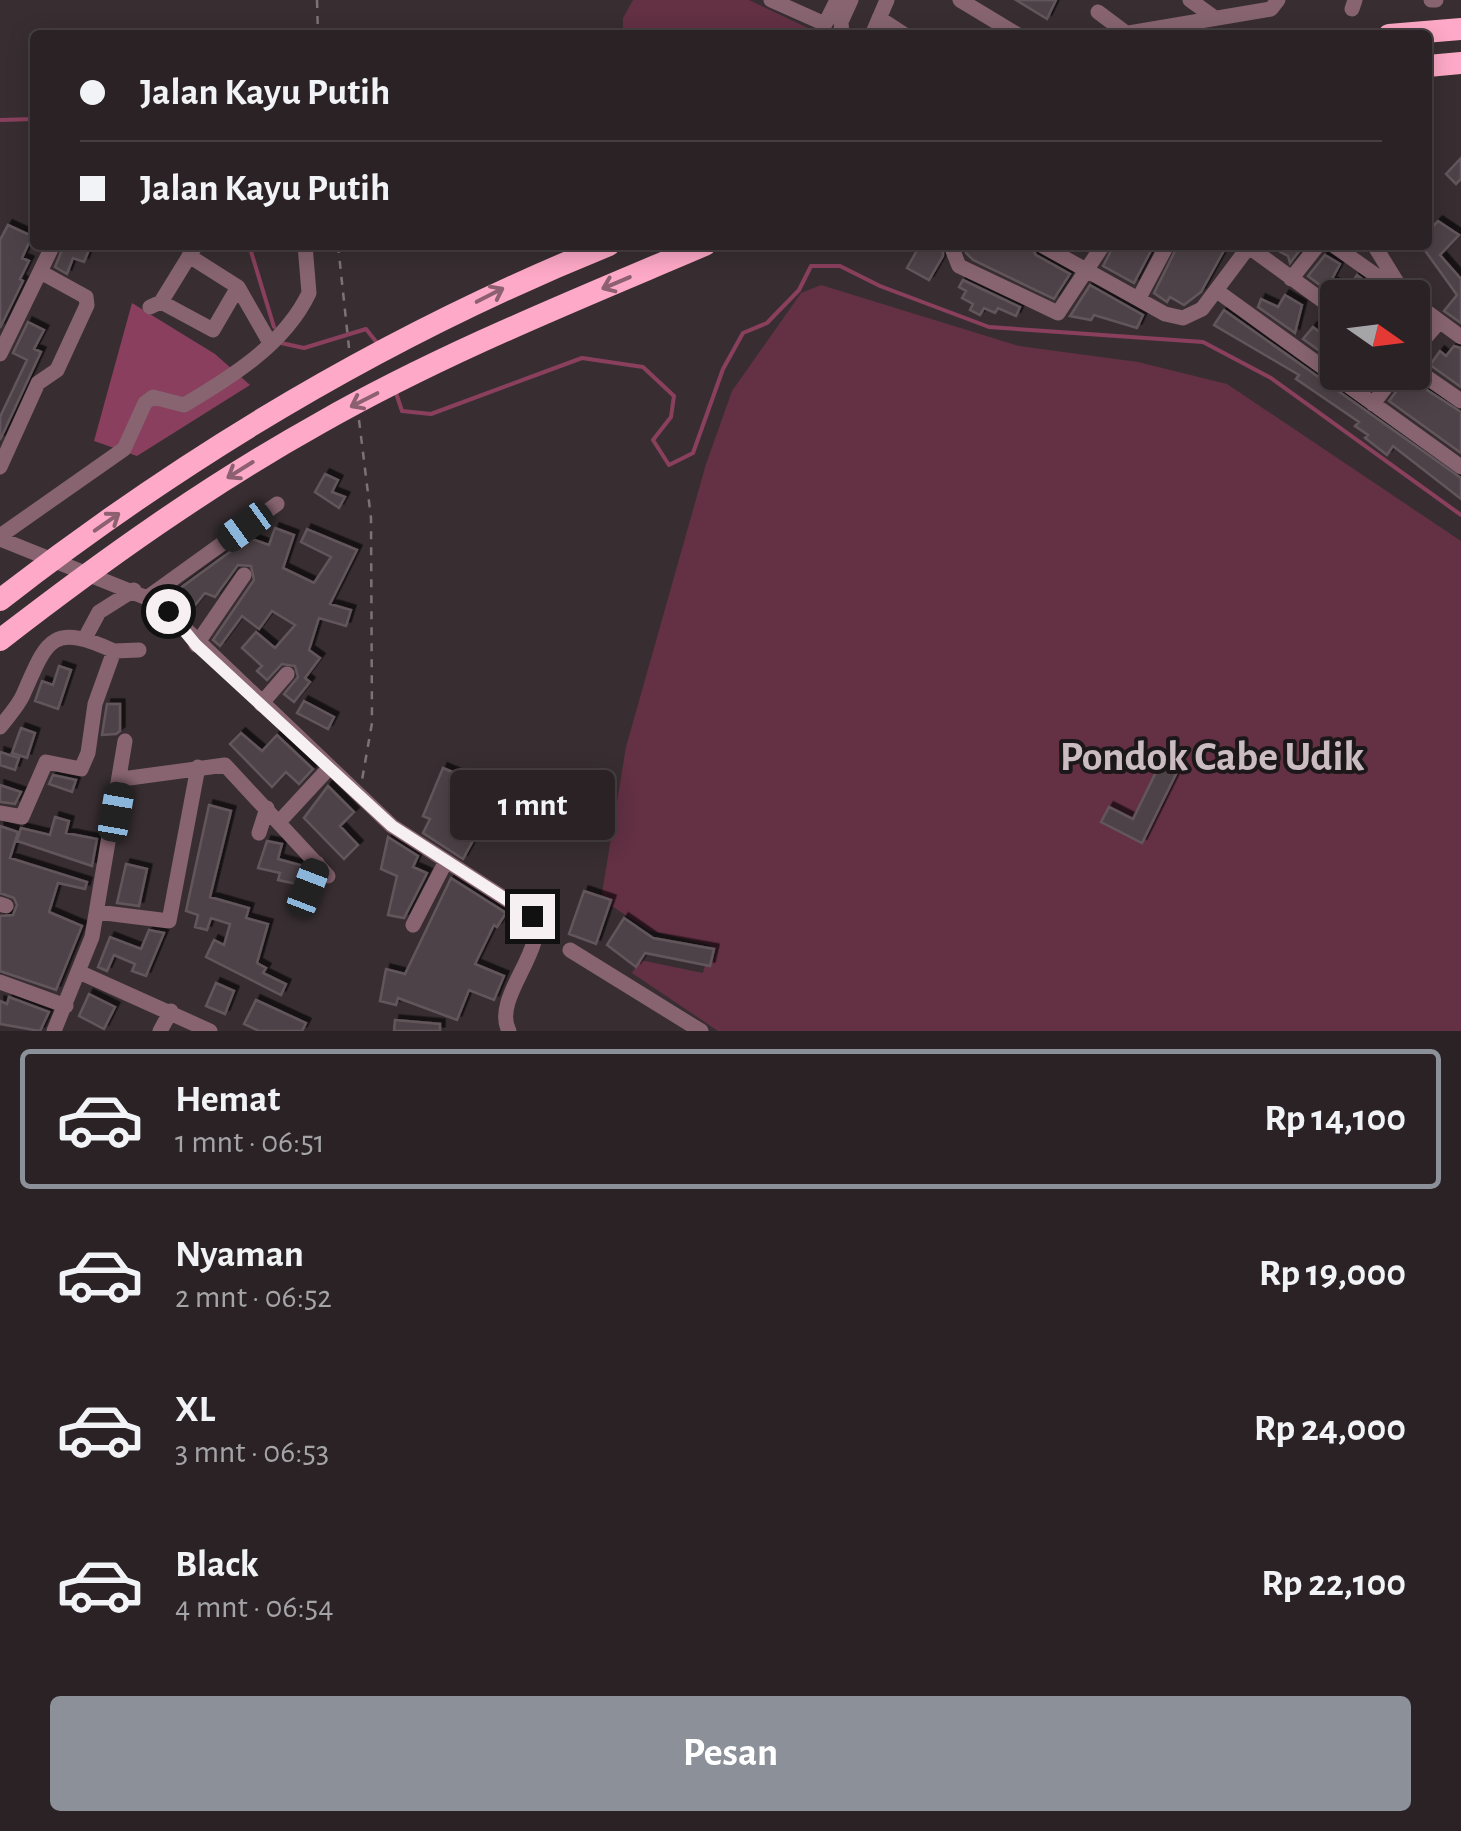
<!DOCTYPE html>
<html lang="id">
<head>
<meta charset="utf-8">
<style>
	body { margin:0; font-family:"Alegreya Sans",sans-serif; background:#322a2d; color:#f1f3f6; height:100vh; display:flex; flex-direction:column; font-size:38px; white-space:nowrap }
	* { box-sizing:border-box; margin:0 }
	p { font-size:32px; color:#a5a4a7 }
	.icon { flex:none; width:55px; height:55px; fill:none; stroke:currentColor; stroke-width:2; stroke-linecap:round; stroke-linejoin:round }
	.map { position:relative; height:1031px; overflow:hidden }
	.details { display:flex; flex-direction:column; background:#2a2225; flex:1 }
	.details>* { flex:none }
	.guide { position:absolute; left:30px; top:30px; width:1402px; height:220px; border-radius:10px; box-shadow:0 5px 25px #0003,0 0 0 2px #463f42; display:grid; align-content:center; height:220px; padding:0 50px; background:#2a2225 }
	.needle { width:65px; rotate:104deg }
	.tools { position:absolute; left:1320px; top:280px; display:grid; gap:20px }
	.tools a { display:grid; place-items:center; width:110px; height:110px; border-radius:10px; background:#2a2225; box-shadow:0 5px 25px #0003,0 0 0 2px #463f42; font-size:50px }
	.end { position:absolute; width:45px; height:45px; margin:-22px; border:12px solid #f7f0f2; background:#111; box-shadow:0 0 0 5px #111 }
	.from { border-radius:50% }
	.bubble { position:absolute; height:70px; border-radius:10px; background:#2a2225; box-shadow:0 5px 25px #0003,0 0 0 2px #463f42; font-size:32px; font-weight:700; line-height:70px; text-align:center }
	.car { position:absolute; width:30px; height:60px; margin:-30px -15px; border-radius:12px; box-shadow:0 0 8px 2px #0007; background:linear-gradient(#222 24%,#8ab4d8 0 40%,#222 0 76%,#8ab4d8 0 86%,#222 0) }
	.guide b { display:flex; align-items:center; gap:35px; height:95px; font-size:38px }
	.guide b+b { border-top:2px solid #463f42 }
	.guide i { width:25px; height:25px; background:#f1f3f6 }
	ul { padding:18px 0 0; list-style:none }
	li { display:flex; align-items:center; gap:30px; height:140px; margin:0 20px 15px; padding:0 30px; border:5px solid transparent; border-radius:10px }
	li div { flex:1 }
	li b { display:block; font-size:38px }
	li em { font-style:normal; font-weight:700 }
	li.selected { border-color:#8c9099 }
	li>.icon { width:90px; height:90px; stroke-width:1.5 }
	.primary-button { display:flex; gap:20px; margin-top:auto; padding:20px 50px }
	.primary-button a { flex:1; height:115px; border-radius:10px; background:#8c9099; color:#fff; font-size:40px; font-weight:700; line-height:115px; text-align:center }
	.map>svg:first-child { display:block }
	.green { fill:#633044 }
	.forest { fill:#893f5d }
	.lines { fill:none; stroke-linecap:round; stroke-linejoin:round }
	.stream { stroke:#8a405d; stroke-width:4 }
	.building { fill:#4e4347; stroke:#62575b; stroke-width:2.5; filter:url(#shadow) }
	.path { stroke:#7c7376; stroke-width:2.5; stroke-dasharray:8 8; stroke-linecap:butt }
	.minor { stroke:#876470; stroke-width:15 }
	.highway { stroke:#fea9c7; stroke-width:22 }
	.oneway { stroke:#8d6070 }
	.route { stroke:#f7f0f2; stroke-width:12 }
	.labels { text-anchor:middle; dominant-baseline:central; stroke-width:8; stroke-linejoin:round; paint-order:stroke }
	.quarter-label { font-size:42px; font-weight:bold; fill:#cabcc0; stroke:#1c1719 }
</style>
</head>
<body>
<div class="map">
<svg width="1461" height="1031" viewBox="0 0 1461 1031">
	<defs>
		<filter id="shadow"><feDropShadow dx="4.5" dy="-4.5" stdDeviation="0" flood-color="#0009"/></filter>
	</defs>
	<rect width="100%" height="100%" fill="#382e31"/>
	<!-- green -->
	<path class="green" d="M633,0H749L823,35H623V18Z
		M821,285L1019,346L1138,362L1227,384L1461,541V1031H718L632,973L640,960L703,973L710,945L650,931L601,899L626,747L706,464L732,391L801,293Z"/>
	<!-- forest -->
	<path class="forest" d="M132,303L215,354L250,385L137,456L94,441Z"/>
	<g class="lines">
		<!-- stream -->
		<path class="stream" d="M0,120L35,119
			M249,245L274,327
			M281,343L304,348L366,329L378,344
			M395,390L402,411L431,414L582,358L643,367L674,396L671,417L653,440L669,465L693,453L723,369L743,333L767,323L799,290L811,266H840L880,286L989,327L1203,342L1271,378L1461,515"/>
	</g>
	<!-- building -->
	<path class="building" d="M1016,0H1056L1047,19Z
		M1461,158V179L1456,184L1446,174Z
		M1438,221L1459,235L1440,255L1461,279V323L1444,311L1457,295L1421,245H1428V231Z
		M8,225L32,236L22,258L29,261L20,279L23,281L0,328V240Z
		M64,245H91L84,262L73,258L67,274L55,267Z
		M920,245H943V256L929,280L907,268Z
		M966,245H1030L1036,255L1070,274L1054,299L973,260L966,253Z
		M1114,245H1154L1134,283L1103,266Z
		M1178,245H1227L1201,292L1184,305L1170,297L1167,302L1154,293Z
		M1267,245H1304L1290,263L1288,256Z
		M1325,255L1340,264L1331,281L1347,290L1357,275L1388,298H1337L1308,276Z
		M963,280L1020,307L1016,316L998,308L995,313L984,308L980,315L970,310L973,304L962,298L966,291L959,287Z
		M1090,285L1143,315L1137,328L1094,315L1091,320L1070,316Z
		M1285,295L1302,305L1295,333L1258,307L1261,299L1278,307Z
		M1224,310L1461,478V499L1393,446L1387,455L1365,438L1368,435L1355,426L1359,422L1296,379L1299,375L1214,325Z
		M28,322L44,330L34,349L41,352L0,440V417L27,360L13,353Z
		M1313,327L1338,346V364L1303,339Z
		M1454,346L1461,348V387L1430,365L1440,351L1446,356Z
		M1349,372H1383L1368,386Z
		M1407,377L1461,412V453L1389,401Z
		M325,474L338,480L332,492L345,497L339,508L315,492Z
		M275,528L294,535L283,568L314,583L331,557L301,542L307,529L357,550L330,604L351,610L346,626L319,618L309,650L320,658L305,678L310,682L294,702L284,694L298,677L295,666L282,664L267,680L257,671L262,666L242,648L256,632L275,648L295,625L272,611L259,629L242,616L220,646L213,640L254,580L251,566L238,565L215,597L205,593L187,615L168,597L249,538L269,545Z
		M59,666L71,670L58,709L35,701L42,681L53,685Z
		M304,701L334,717L328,729L297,713Z
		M107,704H120V731L116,734L102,735Z
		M21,728L35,733L27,758L12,753Z
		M241,733L262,751L277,735L313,769L299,784L286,772L272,787L230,744Z
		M0,752L19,758L15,770L0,765Z
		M1159,766L1176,774L1142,843L1101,822L1109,807L1133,819Z
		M443,768L481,784L466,820L480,828L463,859L423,833L430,819L423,816Z
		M53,775L76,780L72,792L49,784Z
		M0,785L21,792L15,804L0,802Z
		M328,786L354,812L340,826L358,845L344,859L304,818Z
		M209,805L231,811L210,897L249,908L246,918L268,924L257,963L266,968L263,973L286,984L281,995L206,957L214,940L224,945L230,924L211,918L207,930L195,927L198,915L186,911Z
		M55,817L69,821L66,833L97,839L92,866L17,841L21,828L50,835Z
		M0,826L18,832L10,858L87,882L85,889L58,883L49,912L82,926L56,990L0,971V916L13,915L17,905L14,898L0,893Z
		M388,837L418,856L413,867L427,873L404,918L388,915L397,876L381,869Z
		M267,841L282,844L278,859L304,866L297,884L278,880L280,873L258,868Z
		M126,864L147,869L139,906L117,903Z
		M451,878L506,913L497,927L494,925L475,964L504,976L494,1000L469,990L457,1020L398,998L396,1005L380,1001L386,969L405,974Z
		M584,891L611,900L596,944L569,934Z
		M624,918L653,938L714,949L710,966L645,953L636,967L607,945Z
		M149,930L164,933L146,976L132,971L135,964L114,955L107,971L98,967L110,937L141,949Z
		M216,983L234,991L225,1014L206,1006Z
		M89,994L115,1007L104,1029L79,1016Z
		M9,997L49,1012L40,1031L0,1024V1001L7,1004Z
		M256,1000L306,1023L302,1031H259L244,1024Z
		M395,1020L440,1024V1031H394Z"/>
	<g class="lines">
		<!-- path -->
		<path class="path" d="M317,0L318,35
			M338,245L349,348
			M359,420L371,518L372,723L362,780"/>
		<!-- minor -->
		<path class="minor" d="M771,0L825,24L837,0
			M960,0L1018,35
			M1190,0L1215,18
			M1431,0H1436
			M1352,9L1355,0
			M1098,12L1126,33
			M879,18L905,35
			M842,35L841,22L851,0
			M872,35L887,0
			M1117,35L1271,9L1278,0
			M955,245L953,251L959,266L1058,313L1103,245
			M1041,245L1165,314L1183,318L1202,309L1250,245
			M1333,245L1408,298
			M1374,245L1398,284
			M1249,247L1338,312
			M189,256L238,287L270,343
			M1291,279L1318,245
			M1217,291L1461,467
			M1140,296L1167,245
			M1412,301L1461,337
			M161,302L213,330L238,287
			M150,307L161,302L196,245
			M1412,353L1439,322
			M0,354L53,245
			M1412,367L1461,401
			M1373,404L1397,372
			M0,467L38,383L57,370L87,305L86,297L46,275
			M0,536L124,449L145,403L153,397L184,405C230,378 285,344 309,293L305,245
			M0,539L157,602L392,826L532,916C551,946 491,998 509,1031
			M148,597L277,504
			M85,638L99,612L134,590
			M196,645L244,575
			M261,704L287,674
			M0,727C8,717 18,706 23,695C47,640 51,622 114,651
			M122,779L225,765L328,876
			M0,813L22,817L46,762L81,769L88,753L95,704L114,651L139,650
			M279,822L329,768
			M259,833L267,808
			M308,888L317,863
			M0,904L6,906
			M97,912L169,921L198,767
			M413,925L445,863
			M570,950L701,1031
			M79,972L210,1031
			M0,982L66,1006
			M54,1031L92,937L125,741
			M160,1031L171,1011"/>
		<!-- highway -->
		<path class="highway" d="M1389,35L1461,29
			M1428,66L1461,63
			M0,600C186,455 391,333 609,245
			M0,640C102,561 207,486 320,423C443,353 576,300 705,245"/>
	</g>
	<!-- one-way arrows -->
	<defs><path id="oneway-shaft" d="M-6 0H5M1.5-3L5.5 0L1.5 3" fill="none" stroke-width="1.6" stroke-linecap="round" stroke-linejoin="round" transform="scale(2.5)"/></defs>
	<g class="oneway">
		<use href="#oneway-shaft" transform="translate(616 283) rotate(157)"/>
		<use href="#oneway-shaft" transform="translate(490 295) rotate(-27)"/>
		<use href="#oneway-shaft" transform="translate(364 400) rotate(153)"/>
		<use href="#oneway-shaft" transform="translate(240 470) rotate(148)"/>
		<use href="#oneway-shaft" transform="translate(107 522) rotate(-35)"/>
	</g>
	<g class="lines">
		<!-- route -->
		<path class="route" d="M168,611L196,645L392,826L532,916"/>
	</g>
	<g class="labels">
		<!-- quarter labels -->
		<g class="quarter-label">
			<text x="1212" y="757">Pondok Cabe Udik</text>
		</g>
	</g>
</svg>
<div class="tools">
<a><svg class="needle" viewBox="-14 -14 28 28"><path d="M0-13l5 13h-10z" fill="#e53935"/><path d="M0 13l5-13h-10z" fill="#a5a4a7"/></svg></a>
</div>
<i class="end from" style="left:168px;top:611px"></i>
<i class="end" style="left:532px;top:916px"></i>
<div class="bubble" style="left:450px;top:770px;width:165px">1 mnt</div>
<i class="car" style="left:245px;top:527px;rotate:234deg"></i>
<i class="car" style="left:116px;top:812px;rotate:10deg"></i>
<i class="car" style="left:308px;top:888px;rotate:21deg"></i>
<div class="guide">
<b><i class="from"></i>Jalan Kayu Putih</b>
<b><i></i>Jalan Kayu Putih</b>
</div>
</div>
<section class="details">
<ul>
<li class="selected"><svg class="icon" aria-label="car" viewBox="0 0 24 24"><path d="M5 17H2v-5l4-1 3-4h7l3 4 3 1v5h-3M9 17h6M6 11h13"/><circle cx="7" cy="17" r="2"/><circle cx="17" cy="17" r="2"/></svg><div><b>Hemat</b><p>1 mnt · 06:51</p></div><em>Rp 14,100</em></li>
<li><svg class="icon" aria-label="car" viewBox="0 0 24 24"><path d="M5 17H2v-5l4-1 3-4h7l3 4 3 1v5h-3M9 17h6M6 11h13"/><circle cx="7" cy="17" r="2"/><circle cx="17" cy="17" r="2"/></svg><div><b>Nyaman</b><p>2 mnt · 06:52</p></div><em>Rp 19,000</em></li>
<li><svg class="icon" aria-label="car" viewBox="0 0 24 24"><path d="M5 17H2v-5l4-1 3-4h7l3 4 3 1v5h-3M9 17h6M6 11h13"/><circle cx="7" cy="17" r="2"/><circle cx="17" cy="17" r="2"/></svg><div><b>XL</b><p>3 mnt · 06:53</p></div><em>Rp 24,000</em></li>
<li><svg class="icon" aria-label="car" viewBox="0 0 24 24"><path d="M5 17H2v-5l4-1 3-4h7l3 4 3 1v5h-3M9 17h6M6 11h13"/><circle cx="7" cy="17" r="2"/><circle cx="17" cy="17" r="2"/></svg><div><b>Black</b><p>4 mnt · 06:54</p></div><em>Rp 22,100</em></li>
</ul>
<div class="primary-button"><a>Pesan</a></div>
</section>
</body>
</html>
